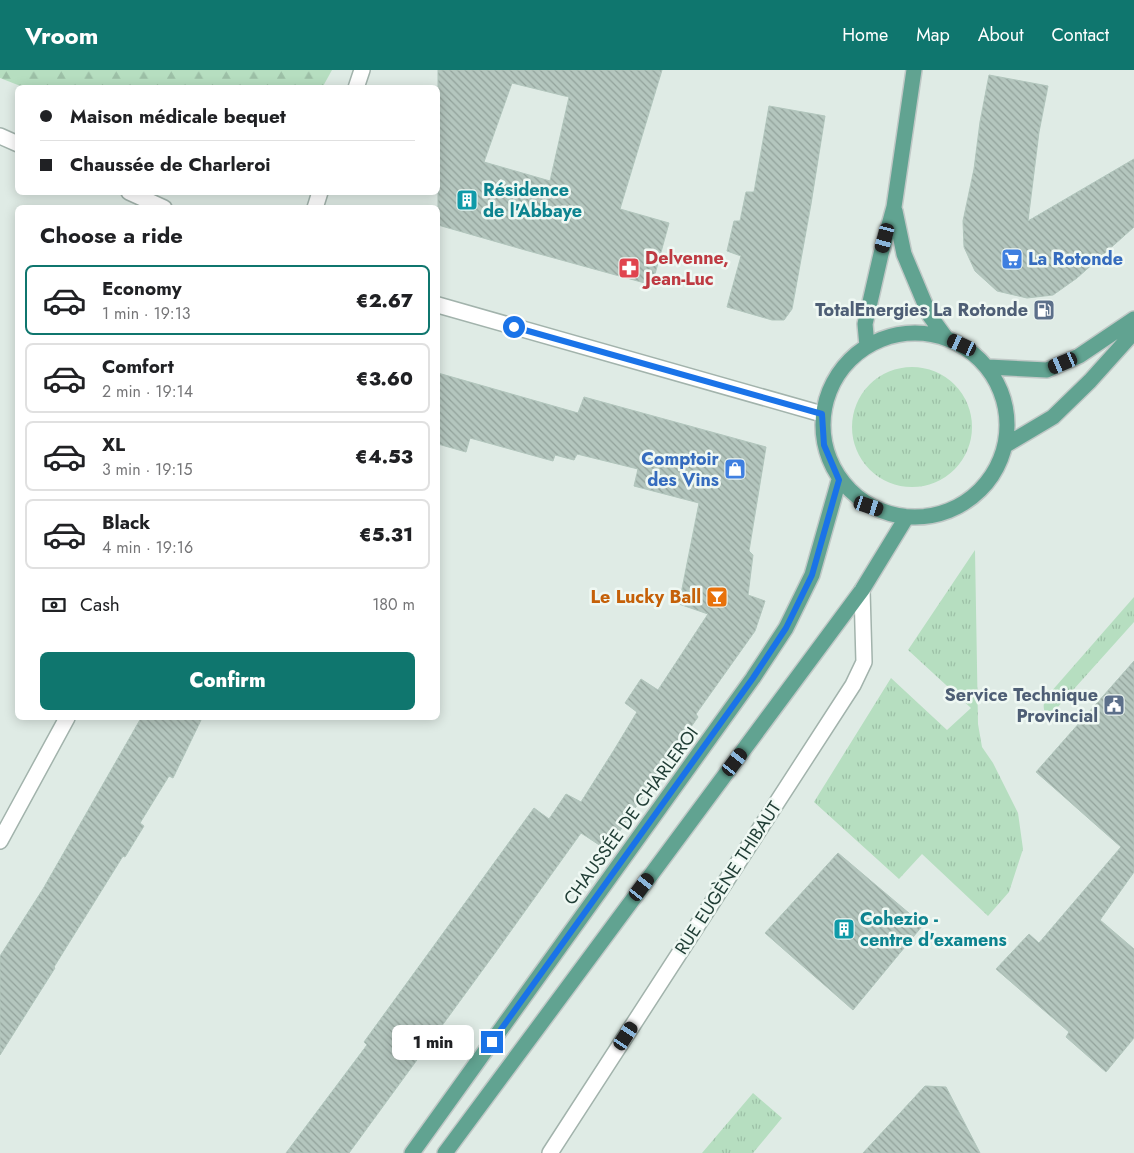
<!DOCTYPE html>
<html lang="en">
<head>
<meta charset="utf-8">
<style>
	body { margin:0; font-family:Jost,sans-serif; background:#f2f2f2; color:#202124; height:100vh; display:flex; flex-direction:column; font-size:19px; white-space:nowrap }
	* { box-sizing:border-box; margin:0 }
	p { font-size:16px; color:#757577 }
	.icon { flex:none; width:28px; height:28px; fill:none; stroke:currentColor; stroke-width:2; stroke-linecap:round; stroke-linejoin:round }
	.map { position:relative; flex:1; overflow:hidden }
	.drawer { position:absolute; left:15px; top:135px; width:425px; height:515px; display:flex; flex-direction:column; background:#fff; border-radius:8px; box-shadow:0 2px 12px #0003 }
	.drawer>* { flex:none }
	.hud { position:absolute; left:15px; top:15px; width:425px; height:110px; border-radius:8px; box-shadow:0 2px 12px #0003; display:grid; align-content:center; height:110px; padding:0 25px; background:#fff }
	.end { position:absolute; width:22px; height:22px; margin:-11px; border:6px solid #1a73e8; background:#fff; box-shadow:0 0 0 2px #fff }
	.from { border-radius:50% }
	.bubble { position:absolute; height:35px; border-radius:8px; background:#fff; box-shadow:0 2px 12px #0003; font-size:16px; font-weight:800; line-height:35px; text-align:center }
	.car { position:absolute; width:15px; height:30px; margin:-15px -8px; border-radius:6px; box-shadow:0 0 4px 1px #0007; background:linear-gradient(#222 24%,#8ab4d8 0 40%,#222 0 76%,#8ab4d8 0 86%,#222 0) }
	.hud b { display:flex; align-items:center; gap:18px; height:48px; font-size:19px }
	.hud b+b { border-top:1px solid #e0e0e0 }
	.hud i { width:12px; height:12px; background:#202124 }
	ul { padding:0; list-style:none }
	li { display:flex; align-items:center; gap:15px; height:70px; margin:0 10px 8px; padding:0 15px; border:2px solid #e0e0e0; border-radius:8px }
	li div { flex:1 }
	li b { display:block; font-size:19px }
	li em { font-style:normal; font-weight:800 }
	li.on { border-color:#0f766e }
	li>.icon { width:45px; height:45px; stroke-width:1.5 }
	h2 { padding:0 25px; font-size:22px; line-height:60px }
	.pay { display:flex; align-items:center; gap:12px; height:55px; padding:0 25px; font-size:19px }
	.pay p { margin-inline-start:auto }
	.button { display:flex; gap:10px; margin-top:auto; padding:10px 25px }
	.button a { flex:1; height:58px; border-radius:8px; background:#0f766e; color:#fff; font-size:20px; font-weight:800; line-height:58px; text-align:center }
	header { display:flex; align-items:center; gap:30px; box-sizing:border-box; height:70px; padding:0 25px; background:#0f766e; color:#fff }
	header strong { font-size:24px }
	nav { display:flex; gap:28px; margin-inline-start:auto; font-size:18px }
	.map>svg:first-child { display:block }
	.grass { fill:url(#grass-tufts) }
	.forest { fill:url(#forest-firs) }
	.building { fill:url(#building-back-hatch); stroke:#b1c5bc; fill-rule:evenodd }
	.lines { fill:none; stroke-linecap:round; stroke-linejoin:round }
	.minor-casing { stroke:#a2b3ac; stroke-width:18 }
	.major-casing { stroke:#c0c8c6; stroke-width:18 }
	.minor { stroke:#fff; stroke-width:15 }
	.major { stroke:#61a391; stroke-width:15 }
	.route { stroke:#1a73e8; stroke-width:6 }
	.labels { text-anchor:middle; dominant-baseline:central; stroke-width:5; stroke-linejoin:round; paint-order:stroke }
	.culture-label { font-size:18px; font-weight:bold; fill:#0d838f; stroke:#eff8f3; text-anchor:start }
	.health-label { font-size:18px; font-weight:bold; fill:#be3a42; stroke:#eff8f3; text-anchor:start }
	.shop-label { font-size:18px; font-weight:bold; fill:#366cbe; stroke:#eff8f3; text-anchor:start }
	.service-label { font-size:18px; font-weight:bold; fill:#4e5e75; stroke:#eff8f3; text-anchor:end }
	.food-label { font-size:18px; font-weight:bold; fill:#c56008; stroke:#eff8f3; text-anchor:end }
	.street-label { font-size:18px; fill:#1f3c34; stroke:#eff8f3 }
</style>
</head>
<body>
<header>
<strong>Vroom</strong>
<nav><a>Home</a><a>Map</a><a>About</a><a>Contact</a></nav>
</header>
<div class="map">
<svg width="1134" height="1083" viewBox="0 0 1134 1083">
	<defs>
		<pattern id="grass-tufts" width="24" height="20" patternUnits="userSpaceOnUse" patternTransform="scale(1.25)"><rect width="24" height="20" fill="#b6dec0"/><path d="M3 7l-1-3M5 7V3M7 7l1-3M15 17l-1-3M17 17v-4M19 17l1-3" fill="none" stroke="#9cbfa6"/></pattern>
		<pattern id="forest-firs" width="22" height="20" patternUnits="userSpaceOnUse" patternTransform="scale(1.25)"><rect width="22" height="20" fill="#b6dec0"/><path d="M5 1l3.5 6h-7zM16 11l3.5 6h-7z" fill="#9cbfa6"/></pattern>
		<pattern id="building-back-hatch" width="6" height="6" patternUnits="userSpaceOnUse" patternTransform="scale(1.25)"><rect width="6" height="6" fill="#b4c6be"/><path d="M-1 5l2 2M0 0l6 6M5-1l2 2" fill="none" stroke="#92a29b"/></pattern>
	</defs>
	<rect width="100%" height="100%" fill="#dfebe5"/>
	<!-- grass -->
	<path class="grass" d="M852 357a60 60 0 1 1 120 0a60 60 0 1 1-120 0Z
		M975,480L978,654L982,677L993,693L1018,743L1023,779L1009,822L988,846L922,784L899,809L814,732L891,608L947,660L971,638L908,580Z
		M1134,527V552L1048,648C1041,636 1043,634 1050,623Z
		M753,1023L782,1048L753,1083H702Z"/>
	<!-- forest -->
	<path class="forest" d="M0,0H332L322,18L23,17L0,8Z"/>
	<!-- building -->
	<path class="building" d="M438,0H662L620,139L669,153L652,215L525,180L438,155ZM512,13L569,27L550,111L484,92Z
		M989,5L1048,16L1039,62L1028,151L1134,89V157L1077,208L1053,225L1027,228L997,221L975,201L964,177L963,151L974,99L980,52Z
		M769,36L825,46L811,134L792,239L784,250H772L727,237L741,186L727,181L734,151H740L746,122H754Z
		M438,303L578,343L584,327L766,377L749,481L753,485L748,525L765,531L755,561L696,644L698,647L660,701L607,780L581,763L495,883L349,1083H286L367,975L364,972L534,738L549,749L566,724L581,732L614,680L637,642L625,633L641,609L658,620L708,544L679,534L699,433L634,416L638,399L577,384L574,390L555,385L553,391L470,368L466,382L438,374Z
		M1134,591V802L1100,850L1134,879V968L1106,1002L1066,967L1069,962L996,899L1029,864L1039,873L1121,777L1036,702Z
		M141,648H202L173,708L169,706L140,753L144,756L125,787L123,786L54,897L55,898L0,985V886L43,819Z
		M838,783L923,855L853,940L765,863Z
		M925,1016L946,1017L980,1083H863Z"/>
	<g class="lines">
		<!-- minor casing -->
		<g class="minor-casing">
			<path id="minor" d="M356,18L362,0
				M0,66L18,74
				M129,122L164,138
				M315,138L320,122
				M438,235L822,344
				M0,771L67,648
				M550,1083L853,615L864,592L862,520"/>
		</g>
		<!-- major casing -->
		<g class="major-casing">
			<path id="major" d="M895,141L904,184L930,246L946,268
				M823 355a92 92 0 1 1 184 0a92 92 0 1 1-184 0Z
				M867,276L865,254L881,184L894,137L914,0
				M988,297L1047,300L1079,286L1134,249
				M1006,375L1053,347L1090,311L1134,262
				M412,1083L753,608L786,558L812,505L839,410
				M445,1083L862,520L906,448"/>
		</g>
		<!-- minor -->
		<use href="#minor" class="minor"/>
		<!-- major -->
		<use href="#major" class="major"/>
	</g>
	<g class="lines">
		<!-- route -->
		<path class="route" d="M492,972L753,608L786,558L812,505L839,410L824,375L822,344L514,257"/>
	</g>
	<!-- icons -->
	<defs>
		<g id="building-square" transform="scale(1.125)"><rect x="-9" y="-9" width="18" height="18" rx="4" fill="#0f9aa8" stroke="#eff8f3"/><path d="M-4-6H4V6H1V3H-1V6H-4ZM-2.5-4.3h1.7v1.8h-1.7ZM.8-4.3h1.7v1.8H.8ZM-2.5-1h1.7V.8h-1.7ZM.8-1h1.7V.8H.8Z" fill="#fff"/></g>
		<g id="supermarket-square" transform="scale(1.125)"><rect x="-9" y="-9" width="18" height="18" rx="4" fill="#3f7fe0" stroke="#eff8f3"/><path d="M-6-5.5h2.5l.6 2H6L4.5 2H-2.5L-4.4-4H-6ZM-1.5 3.2a1.3 1.3 0 1 0 .1 0ZM3 3.2a1.3 1.3 0 1 0 .1 0Z" fill="#fff"/></g>
		<g id="pharmacy-square" transform="scale(1.125)"><rect x="-9" y="-9" width="18" height="18" rx="4" fill="#e0444e" stroke="#eff8f3"/><path d="M-2-6h4v4h4v4h-4v4h-4v-4h-4v-4h4Z" fill="#fff"/></g>
		<g id="fuel-square" transform="scale(1.125)"><rect x="-9" y="-9" width="18" height="18" rx="4" fill="#5c6f8a" stroke="#eff8f3"/><path d="M-5.5-6h7V0h2V4h1.3V-2.5L3-4.5l.8-.8L6-3V5H2.5V1h-1V6h-7ZM-4.2-4.7v3.2H.2V-4.7Z" fill="#fff"/></g>
		<g id="shop-square" transform="scale(1.125)"><rect x="-9" y="-9" width="18" height="18" rx="4" fill="#3f7fe0" stroke="#eff8f3"/><path d="M-5-2.5h2.3a2.7 3.5 0 0 1 5.4 0H5L5.5 6h-11ZM-1.5-2.5h3a1.5 2.3 0 0 0-3 0Z" fill="#fff"/></g>
		<g id="bar-square" transform="scale(1.125)"><rect x="-9" y="-9" width="18" height="18" rx="4" fill="#e8710a" stroke="#eff8f3"/><path d="M-6-5H6L.8 .8V4.5H3.5V6h-7V4.5H-.8V.8Z" fill="#fff"/></g>
		<g id="civic-square" transform="scale(1.125)"><rect x="-9" y="-9" width="18" height="18" rx="4" fill="#5c6f8a" stroke="#eff8f3"/><path d="M-.6-6.5H3V-4.5H.6V-3L4-1V1h2V6H-6V1h2V-1L-.6-3ZM-1.2 2.5V6h2.4V2.5Z" fill="#fff"/></g>
	</defs>
	<g fill-rule="evenodd">
		<use href="#building-square" x="467" y="130"/>
		<use href="#supermarket-square" x="1012" y="189"/>
		<use href="#pharmacy-square" x="629" y="198"/>
		<use href="#fuel-square" x="1044" y="240"/>
		<use href="#shop-square" x="735" y="399"/>
		<use href="#bar-square" x="717" y="527"/>
		<use href="#civic-square" x="1114" y="635"/>
		<use href="#building-square" x="844" y="859"/>
	</g>
	<g class="labels">
		<!-- culture labels -->
		<g class="culture-label">
			<text x="483" y="120">Résidence<tspan x="483" dy="21">de l'Abbaye</tspan></text>
			<text x="860" y="849">Cohezio -<tspan x="860" dy="21">centre d'examens</tspan></text>
		</g>
		<!-- health labels -->
		<g class="health-label">
			<text x="645" y="188">Delvenne,<tspan x="645" dy="21">Jean-Luc</tspan></text>
		</g>
		<!-- shop labels -->
		<g class="shop-label">
			<text x="1028" y="189">La Rotonde</text>
			<text x="719" y="389" text-anchor="end">Comptoir<tspan x="719" dy="21">des Vins</tspan></text>
		</g>
		<!-- service labels -->
		<g class="service-label">
			<text x="1028" y="240">TotalEnergies La Rotonde</text>
			<text x="1098" y="625">Service Technique<tspan x="1098" dy="21">Provincial</tspan></text>
		</g>
		<!-- food labels -->
		<g class="food-label">
			<text x="701" y="527">Le Lucky Ball</text>
		</g>
		<!-- street labels -->
		<g class="street-label">
			<text transform="translate(631 746) rotate(-54)">CHAUSSÉE DE CHARLEROI</text>
			<text transform="translate(728 808) rotate(-57)">RUE EUGÈNE THIBAUT</text>
		</g>
	</g>
</svg>
<i class="end from" style="left:514px;top:257px"></i>
<i class="end" style="left:492px;top:972px"></i>
<div class="bubble" style="left:392px;top:955px;width:82px">1 min</div>
<i class="car" style="left:885px;top:168px;rotate:195deg"></i>
<i class="car" style="left:962px;top:275px;rotate:295deg"></i>
<i class="car" style="left:1063px;top:293px;rotate:247deg"></i>
<i class="car" style="left:869px;top:436px;rotate:108deg"></i>
<i class="car" style="left:735px;top:692px;rotate:37deg"></i>
<i class="car" style="left:642px;top:817px;rotate:37deg"></i>
<i class="car" style="left:626px;top:966px;rotate:33deg"></i>
<div class="hud">
<b><i class="from"></i>Maison médicale bequet</b>
<b><i></i>Chaussée de Charleroi</b>
</div>
<section class="drawer">
<h2>Choose a ride</h2>
<ul>
<li class="on"><svg class="icon" aria-label="car" viewBox="0 0 24 24"><path d="M5 17H2v-5l4-1 3-4h7l3 4 3 1v5h-3M9 17h6M6 11h13"/><circle cx="7" cy="17" r="2"/><circle cx="17" cy="17" r="2"/></svg><div><b>Economy</b><p>1 min · 19:13</p></div><em>€2.67</em></li>
<li><svg class="icon" aria-label="car" viewBox="0 0 24 24"><path d="M5 17H2v-5l4-1 3-4h7l3 4 3 1v5h-3M9 17h6M6 11h13"/><circle cx="7" cy="17" r="2"/><circle cx="17" cy="17" r="2"/></svg><div><b>Comfort</b><p>2 min · 19:14</p></div><em>€3.60</em></li>
<li><svg class="icon" aria-label="car" viewBox="0 0 24 24"><path d="M5 17H2v-5l4-1 3-4h7l3 4 3 1v5h-3M9 17h6M6 11h13"/><circle cx="7" cy="17" r="2"/><circle cx="17" cy="17" r="2"/></svg><div><b>XL</b><p>3 min · 19:15</p></div><em>€4.53</em></li>
<li><svg class="icon" aria-label="car" viewBox="0 0 24 24"><path d="M5 17H2v-5l4-1 3-4h7l3 4 3 1v5h-3M9 17h6M6 11h13"/><circle cx="7" cy="17" r="2"/><circle cx="17" cy="17" r="2"/></svg><div><b>Black</b><p>4 min · 19:16</p></div><em>€5.31</em></li>
</ul>
<div class="pay"><svg class="icon" aria-label="cash" viewBox="0 0 24 24"><path d="M3 7h18v10H3z"/><circle cx="12" cy="12" r="2"/></svg>Cash<p>180 m</p></div>
<div class="button"><a>Confirm</a></div>
</section>
</div>
</body>
</html>
